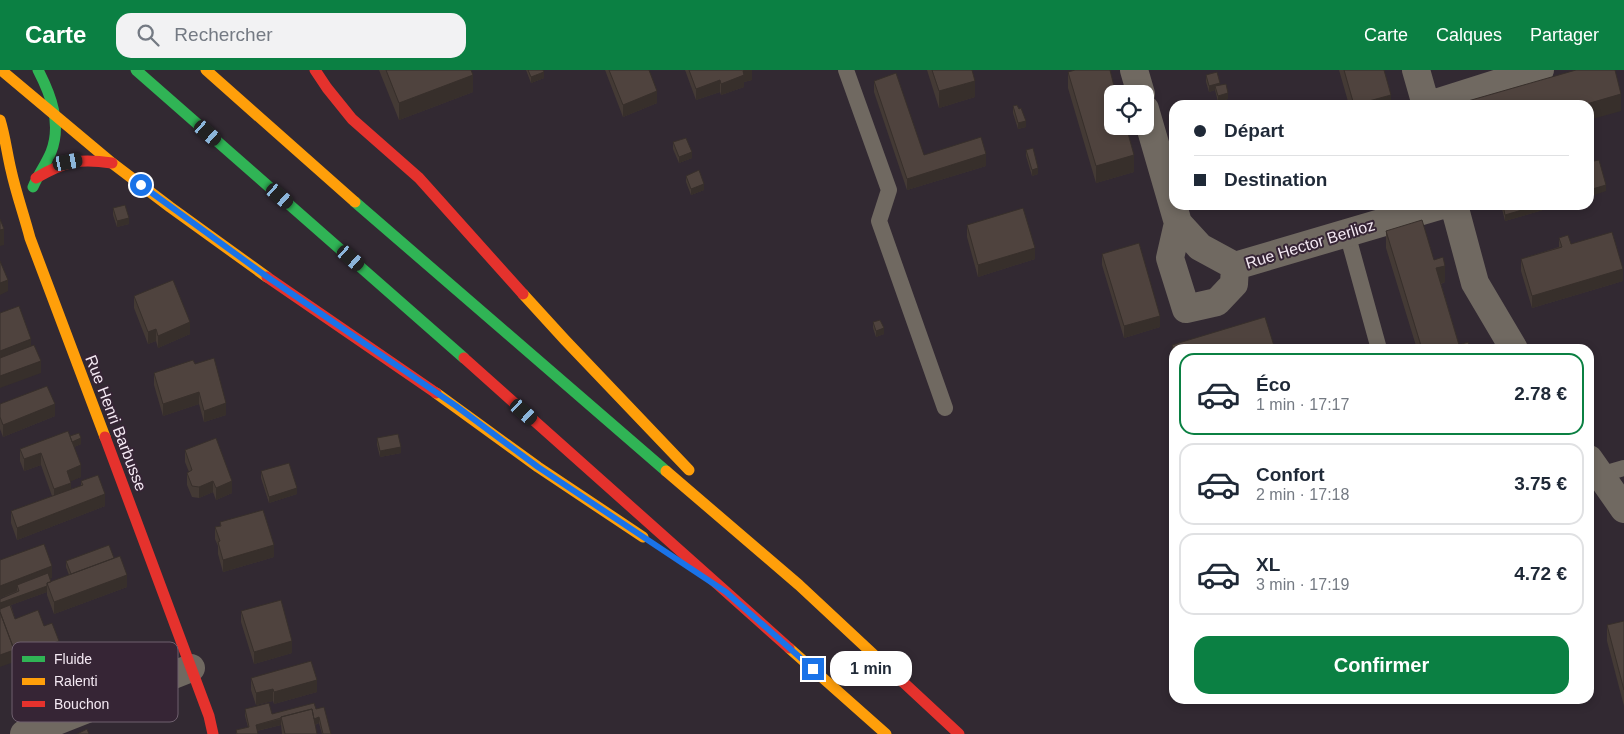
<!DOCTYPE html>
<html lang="fr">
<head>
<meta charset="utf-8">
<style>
	body { margin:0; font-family:Helvetica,sans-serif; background:#f2f2f3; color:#1f2937; height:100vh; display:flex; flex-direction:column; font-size:19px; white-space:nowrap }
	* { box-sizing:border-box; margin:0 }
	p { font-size:16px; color:#747a83 }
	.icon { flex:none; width:28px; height:28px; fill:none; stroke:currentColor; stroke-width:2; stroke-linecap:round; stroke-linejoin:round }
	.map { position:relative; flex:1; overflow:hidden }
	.panel { position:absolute; left:1169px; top:274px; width:425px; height:360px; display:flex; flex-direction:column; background:#fff; border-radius:15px; box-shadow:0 2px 8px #0003 }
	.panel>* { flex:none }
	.hud { position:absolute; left:1169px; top:30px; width:425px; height:110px; border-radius:15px; box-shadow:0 2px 8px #0003; display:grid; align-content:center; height:110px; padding:0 25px; background:#fff }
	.tools { position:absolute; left:1104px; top:15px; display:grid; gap:10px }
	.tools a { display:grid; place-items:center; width:50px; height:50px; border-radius:10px; background:#fff; box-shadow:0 2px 8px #0003; font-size:25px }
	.end { position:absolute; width:22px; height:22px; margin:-11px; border:6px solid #1a73e8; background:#fff; box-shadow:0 0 0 2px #fff }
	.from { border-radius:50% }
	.bubble { position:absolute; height:35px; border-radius:15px; background:#fff; box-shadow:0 2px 8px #0003; font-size:16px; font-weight:700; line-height:35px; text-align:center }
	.car { position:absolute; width:15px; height:30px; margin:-15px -8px; border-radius:6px; box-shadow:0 0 4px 1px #0007; background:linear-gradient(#222 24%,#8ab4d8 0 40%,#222 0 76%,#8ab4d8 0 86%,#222 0) }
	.hud b { display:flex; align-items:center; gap:18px; height:48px; font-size:19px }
	.hud b+b { border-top:1px solid #e0e1e3 }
	.hud i { width:12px; height:12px; background:#1f2937 }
	ul { padding:9px 0 0; list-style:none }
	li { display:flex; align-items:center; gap:15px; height:82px; margin:0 10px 8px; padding:0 15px; border:2px solid #e0e1e3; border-radius:15px }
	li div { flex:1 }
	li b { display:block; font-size:19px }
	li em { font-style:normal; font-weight:700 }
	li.active { border-color:#0b8043 }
	li>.icon { width:45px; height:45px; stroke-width:1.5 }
	.button { display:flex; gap:10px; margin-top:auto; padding:10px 25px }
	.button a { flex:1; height:58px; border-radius:15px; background:#0b8043; color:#fff; font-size:20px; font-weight:700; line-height:58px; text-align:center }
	header { display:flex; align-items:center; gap:30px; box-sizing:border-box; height:70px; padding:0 25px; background:#0b8043; color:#fff }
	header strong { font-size:24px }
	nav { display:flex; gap:28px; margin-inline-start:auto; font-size:18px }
	.search { width:350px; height:45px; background:#f2f2f3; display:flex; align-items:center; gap:12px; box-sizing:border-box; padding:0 18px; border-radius:15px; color:#747a83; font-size:19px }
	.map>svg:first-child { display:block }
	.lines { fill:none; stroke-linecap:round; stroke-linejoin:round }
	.lane { stroke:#706961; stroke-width:16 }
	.street { stroke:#706961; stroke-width:28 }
	.fast { stroke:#30b455; stroke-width:11 }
	.slow { stroke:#ff9f0a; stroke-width:11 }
	.jam { stroke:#e5322d; stroke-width:11 }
	.wall { fill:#443a35 }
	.shaded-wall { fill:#372f2b }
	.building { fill:#4f433e; stroke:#372f2b }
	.route { stroke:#1a73e8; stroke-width:6 }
	.labels { text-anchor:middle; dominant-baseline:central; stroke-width:4; stroke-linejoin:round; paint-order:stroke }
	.street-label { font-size:16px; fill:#f4e9f3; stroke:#362535 }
	.key { fill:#362535; stroke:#6f606e; stroke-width:1 }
	.key-label { font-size:14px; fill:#f4e9f3 }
</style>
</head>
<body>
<header>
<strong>Carte</strong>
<div class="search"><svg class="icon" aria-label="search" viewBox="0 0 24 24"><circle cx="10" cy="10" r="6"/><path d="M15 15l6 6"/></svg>Rechercher</div>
<nav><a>Carte</a><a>Calques</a><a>Partager</a></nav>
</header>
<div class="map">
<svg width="1624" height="664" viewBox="0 0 1624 664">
	<rect width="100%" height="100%" fill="#322932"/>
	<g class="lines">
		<!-- lane -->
		<path class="lane" d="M846,0L889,120L879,151L945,338
			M1347,163L1379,279
			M1600,405L1624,398"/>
		<!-- street -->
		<path class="street" d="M1134,0L1141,24
			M1416,0L1426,35
			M1429,35L1540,0
			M1145,39L1178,153L1200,177L1235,196L1442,135
			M1454,135L1475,213L1514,279
			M1178,153L1170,188L1186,239L1217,232L1234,214L1235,196
			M1589,389L1624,439
			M24,664L191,598"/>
		<!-- fast -->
		<path class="fast" d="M136,0L464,288
			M33,117C38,105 46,94 51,82C62,54 51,25 38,0
			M355,132L666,401"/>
		<!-- slow -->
		<path class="slow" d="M1,0L112,93L170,137L267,207
			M206,0L355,132
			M0,50C5,66 7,83 11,100C16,123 24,145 30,168L105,367
			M523,224L565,270L689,400
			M436,323L538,397L643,467
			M666,401L799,515L903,612
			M789,578L886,664"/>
		<!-- jam -->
		<path class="jam" d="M315,0L327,18L352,49L419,108L523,224
			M36,108C65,91 79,88 112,93
			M267,207L436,323
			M464,288L789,578
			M105,367L209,646L213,664
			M903,612L959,664"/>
	</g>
	<!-- wall -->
	<path class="wall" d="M379,0H471L473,22L399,50Z
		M526,0H543L544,8L531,13Z
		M605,0H649L657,33L623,47Z
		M685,0H752V10L744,12V17L721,25L720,22L696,30Z
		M927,0H972L975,27L939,38Z
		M1339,0H1384L1391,35H1349Z
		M1068,2L1134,102L1096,113L1068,18Z
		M1206,5L1220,15L1228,29L1218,32L1215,20L1209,22L1206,12Z
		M874,11L924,85L986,96L907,120L874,22Z
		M1013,36L1026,57L1018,59L1013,43Z
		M673,72L692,88L679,93L673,79Z
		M1026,80L1038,104L1032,106L1026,86Z
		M686,106L704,120L691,125L686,112Z
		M1501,135H1560L1505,151Z
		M113,138L129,154L117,157L113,145Z
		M967,155L1035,189L978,207L967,167Z
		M1386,161L1434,190L1445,212L1441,214L1459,275L1471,279H1417L1386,178Z
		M1559,168L1571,174L1623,211L1532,238L1521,201V189L1559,177Z
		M1102,184L1160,257L1124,268L1102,195Z
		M134,226L190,264L158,278L156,271L148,274L134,238Z
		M873,252L884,264L876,267L873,258Z
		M1172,275L1174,279V297L1172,292Z
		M195,294L226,345L204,352L199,334L163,346L154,315V303Z
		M0,334L55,346L3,367L0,359Z
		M70,366L81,374L74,377L81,407L70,411L71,419L81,416V411L105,436L17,470L11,453V441L52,426L41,395L24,401L20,391V379Z
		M377,368L401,383L380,387L377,375Z
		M185,380L232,423L216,430L213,422L199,428L192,427L187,415V403L189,402L185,392Z
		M261,401L297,424L269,433L261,408Z
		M220,452L274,487L223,502L218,484V476L215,469V457L220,456Z
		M114,488L127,517L54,544L47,525V522L11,535L15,549L44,556L59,577L17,593L14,585V592L0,529L17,522L0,528V490L52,508H50L51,512L69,505L66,497V491Z
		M241,541L292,583L254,594L241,552Z
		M1624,551V636L1607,571V555Z
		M20,603L42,628L29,633L20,609Z
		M251,608L317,622L274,634L273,631L256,635L251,620Z
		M245,639L272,644L316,639L331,664H322L319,653L315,655L317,664H282L281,655L257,661L258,664H236V660L248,657L245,646Z"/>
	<!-- shaded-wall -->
	<path class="shaded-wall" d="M745,0H752V10L744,12V17L721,25V14Z
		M544,2V8L531,13V7Z
		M473,5V22L399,50V33Z
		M720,10V22L696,30V19Z
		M975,11V27L939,38V21Z
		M1220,13V19L1215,16V20L1209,22V16Z
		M657,21V33L623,47V35Z
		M1228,23V29L1218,32V26Z
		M1621,24V41L1589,50V35H1583Z
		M1391,25V35H1354Z
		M1026,51V57L1018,59V53Z
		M692,82V88L679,93V87Z
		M986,84V96L907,120V109Z
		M1134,85V102L1096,113V96Z
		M1038,98V104L1032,106V100Z
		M704,114V120L691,125V119Z
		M1606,115V121L1589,127V120Z
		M1539,135H1560L1505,151V145Z
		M129,148V154L117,157V151Z
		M4,159V175L0,176V160Z
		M1035,178V189L978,207V195Z
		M1445,196V212L1436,215V198Z
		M1623,199V211L1532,238V226Z
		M8,210V221L0,225V213Z
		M1160,246V257L1124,268V256Z
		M190,252V264L158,278V266Z
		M884,258V264L876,267V261Z
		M156,259V271L148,274V262Z
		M31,269V281L0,292V281Z
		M41,291V303L0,318V306Z
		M199,322V334L163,346V334Z
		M226,333V345L204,352V341Z
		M55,334V346L3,367V355Z
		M81,368V374L70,379V372Z
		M401,377V383L380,387V381Z
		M41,383V395L24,401V389Z
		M81,395V407L67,413V401Z
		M213,411V422L199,428V417Z
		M232,411V423L216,430V418Z
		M71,413V425L54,431V419Z
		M297,418V424L269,433V427Z
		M105,424V436L17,470V458Z
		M274,475V487L223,502V490Z
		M52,496V508L19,521L17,515V521L0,528V516Z
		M127,505V517L54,544V532Z
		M47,516V522L0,539V533Z
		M59,571V577L17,593V587Z
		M292,571V583L254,594V582Z
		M14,580V592L0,597V585Z
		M317,610V622L274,634V622Z
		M273,619V631L256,635V623Z
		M42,622V628L29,633V627Z
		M319,647V653L313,655V649Z
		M281,649V655L256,661V655Z"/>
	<!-- building -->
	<path class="building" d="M386,0H471L473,5L399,33Z
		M528,0H543L544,2L531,7Z
		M609,0H649L657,21L623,35Z
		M689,0H745L743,1L744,5L721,14L720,10L696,19Z
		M932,0H972L975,11L939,21Z
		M1075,0H1110L1116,24H1112V56H1126L1134,85L1096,96L1068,2Z
		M1344,0H1384L1391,25L1354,35Z
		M1576,0H1615L1621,24L1583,35H1454Z
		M1217,2L1220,13L1209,16L1206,5Z
		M896,3L924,85L981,67L986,84L907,109L874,11Z
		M1226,14L1228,23L1218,26L1215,16Z
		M1017,35L1019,39L1021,38L1026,51L1018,53L1013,36Z
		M686,68L692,82L679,87L673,72Z
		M1033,78L1038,98L1032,100L1026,80Z
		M1599,90L1606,115L1589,120V92Z
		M699,100L704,114L691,119L686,106Z
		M125,135L129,148L117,151L113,138Z
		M1503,135H1539L1505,145Z
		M1023,138L1035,178L978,195L967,155Z
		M0,149L4,159L0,160Z
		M1422,150L1434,190L1443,187L1445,196L1436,198L1459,275L1468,272L1471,279H1422L1386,161Z
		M1612,162L1623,199L1532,226L1521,189L1562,177L1559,168L1568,165L1571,174Z
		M1139,173L1160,246L1124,256L1102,184Z
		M0,191L8,210L0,213Z
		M173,210L190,252L158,266L156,259L148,262L134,226Z
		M19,236L31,269L0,281V243Z
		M1265,247L1275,279H1174V281L1172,275Z
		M880,250L884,258L876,261L873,252Z
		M34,275L41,291L0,306V288Z
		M214,288L226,333L204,341L199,322L163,334L154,303L193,290L195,294Z
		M47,316L55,334L3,355L0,347V334Z
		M68,361L81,395L67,401L71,413L54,419L41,383L24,389L20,379Z
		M79,363L81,368L72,372L70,366Z
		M398,364L401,377L380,381L377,368Z
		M216,368L232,411L216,418L213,411L199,417L192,416L187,403L192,400L185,380Z
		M289,393L297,418L269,427L261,401Z
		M98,405L105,424L17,458L11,441L83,415L81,411Z
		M263,440L274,475L223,490L218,472L220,471L215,457L221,456L220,452Z
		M44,474L52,496L0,516V490Z
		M109,475L114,488L71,504L66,491Z
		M120,486L127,505L54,532L47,513Z
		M48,503L51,512L47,513V516L0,533V529L19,521L17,515Z
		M281,530L292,571L254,582L241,541Z
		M10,535L15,549L38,540L44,556L52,553L59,571L17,587L0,542V539Z
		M0,542L14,580L0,585Z
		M1624,551V620L1607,555Z
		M311,591L317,610L274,622L273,619L256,623L251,608Z
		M269,633L272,644L314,633L316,639L324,637L331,664H323L319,647L314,649L312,639L281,647V648L256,655L258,664H237L236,660L249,657L245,639Z
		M312,639L317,664H285L281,647Z
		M87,659L89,664H77Z"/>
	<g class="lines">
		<!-- route -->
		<path class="route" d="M141,115L266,206L456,336L538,397L726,522L813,599"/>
	</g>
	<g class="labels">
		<!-- street labels -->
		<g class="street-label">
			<text transform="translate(1310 174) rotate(-17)">Rue Hector Berlioz</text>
			<text transform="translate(116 353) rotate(69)">Rue Henri Barbusse</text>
		</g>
	</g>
	<!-- legend -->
	<rect x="12" y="572" width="166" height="80" rx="8" class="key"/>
	<rect x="22" y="586" width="23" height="6" fill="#30b455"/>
	<rect x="22" y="608" width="23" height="7" fill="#ff9f0a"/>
	<rect x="22" y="631" width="23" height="6" fill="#e5322d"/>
	<g class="key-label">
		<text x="54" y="594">Fluide</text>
		<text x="54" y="616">Ralenti</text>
		<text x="54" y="639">Bouchon</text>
	</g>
</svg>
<div class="tools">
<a><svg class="icon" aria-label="locate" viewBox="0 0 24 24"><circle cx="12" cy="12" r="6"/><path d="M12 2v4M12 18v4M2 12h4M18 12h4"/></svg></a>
</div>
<i class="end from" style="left:141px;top:115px"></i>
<i class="end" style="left:813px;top:599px"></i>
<div class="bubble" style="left:830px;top:581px;width:82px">1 min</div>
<i class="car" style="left:208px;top:63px;rotate:131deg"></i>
<i class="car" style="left:68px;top:92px;rotate:80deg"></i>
<i class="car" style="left:280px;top:126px;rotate:131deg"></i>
<i class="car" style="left:351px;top:188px;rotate:131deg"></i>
<i class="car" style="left:524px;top:342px;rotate:132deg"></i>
<div class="hud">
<b><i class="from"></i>Départ</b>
<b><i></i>Destination</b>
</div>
<section class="panel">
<ul>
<li class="active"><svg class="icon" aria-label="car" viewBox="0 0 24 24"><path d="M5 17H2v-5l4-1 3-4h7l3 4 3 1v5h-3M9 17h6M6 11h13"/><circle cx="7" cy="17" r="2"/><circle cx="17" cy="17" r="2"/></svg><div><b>Éco</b><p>1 min · 17:17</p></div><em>2.78 €</em></li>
<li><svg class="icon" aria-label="car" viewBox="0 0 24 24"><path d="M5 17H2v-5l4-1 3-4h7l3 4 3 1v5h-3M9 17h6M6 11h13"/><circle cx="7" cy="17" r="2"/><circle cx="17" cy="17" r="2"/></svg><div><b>Confort</b><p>2 min · 17:18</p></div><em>3.75 €</em></li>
<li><svg class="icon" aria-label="car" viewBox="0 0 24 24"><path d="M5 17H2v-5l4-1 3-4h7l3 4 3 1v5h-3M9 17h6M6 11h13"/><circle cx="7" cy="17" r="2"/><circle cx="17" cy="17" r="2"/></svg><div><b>XL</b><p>3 min · 17:19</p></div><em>4.72 €</em></li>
</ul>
<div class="button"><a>Confirmer</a></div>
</section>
</div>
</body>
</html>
